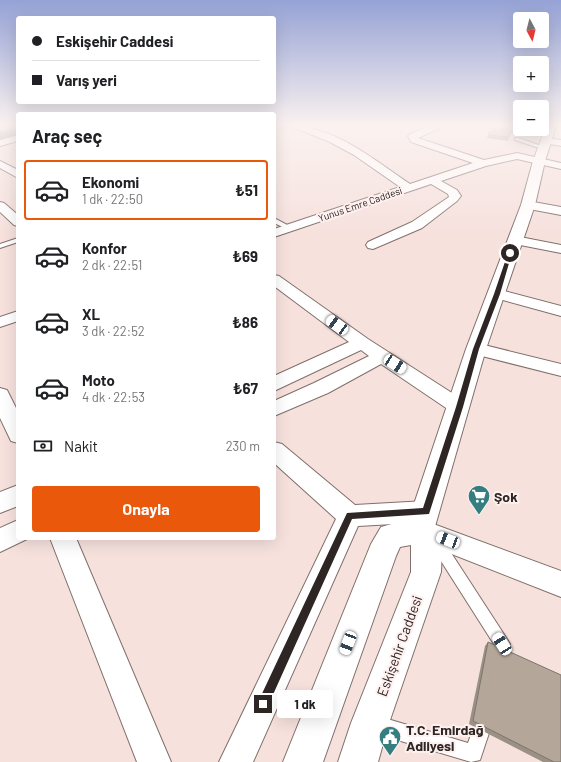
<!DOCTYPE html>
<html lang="tr">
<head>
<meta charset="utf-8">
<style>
	body { margin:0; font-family:Barlow,sans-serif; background:#f2f2f2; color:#202124; height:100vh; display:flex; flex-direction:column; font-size:15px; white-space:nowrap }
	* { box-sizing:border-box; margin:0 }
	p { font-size:13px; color:#757577 }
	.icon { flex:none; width:22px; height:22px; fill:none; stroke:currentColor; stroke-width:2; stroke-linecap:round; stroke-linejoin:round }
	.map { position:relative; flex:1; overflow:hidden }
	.details { position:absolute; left:16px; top:112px; width:260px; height:428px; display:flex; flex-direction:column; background:#fff; border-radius:4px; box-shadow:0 4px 16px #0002 }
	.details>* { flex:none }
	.guide { position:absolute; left:16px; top:16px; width:260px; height:88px; border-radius:4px; box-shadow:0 4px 16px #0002; display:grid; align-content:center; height:88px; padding:0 16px; background:#fff }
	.needle { width:26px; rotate:173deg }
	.tools { position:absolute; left:513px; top:12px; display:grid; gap:8px }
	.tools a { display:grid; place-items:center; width:36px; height:36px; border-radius:4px; background:#fff; box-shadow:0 4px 16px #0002; font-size:20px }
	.end { position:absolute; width:18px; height:18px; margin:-9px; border:5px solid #2d2624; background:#fff; box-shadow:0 0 0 2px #fff }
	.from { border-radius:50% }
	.bubble { position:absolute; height:28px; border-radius:4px; background:#fff; box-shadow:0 4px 16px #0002; font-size:13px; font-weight:700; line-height:28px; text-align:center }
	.car { position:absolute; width:12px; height:24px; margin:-12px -6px; border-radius:5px; box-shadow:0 0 3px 1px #0007; background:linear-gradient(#fff 24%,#345 0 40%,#fff 0 76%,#345 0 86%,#fff 0) }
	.guide b { display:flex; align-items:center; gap:14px; height:38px; font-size:15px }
	.guide b+b { border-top:1px solid #e0e0e0 }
	.guide i { width:10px; height:10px; background:#202124 }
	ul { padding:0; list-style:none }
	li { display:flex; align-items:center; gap:12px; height:60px; margin:0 8px 6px; padding:0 8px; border:2px solid transparent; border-radius:4px }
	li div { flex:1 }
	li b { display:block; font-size:15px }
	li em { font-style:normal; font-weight:700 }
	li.selected { border-color:#ea580c }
	li>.icon { width:36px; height:36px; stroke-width:1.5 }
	h2 { padding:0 16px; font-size:18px; line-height:48px }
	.pay { display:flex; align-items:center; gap:10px; height:44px; padding:0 16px; font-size:15px }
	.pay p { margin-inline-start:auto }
	.action { display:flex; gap:8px; margin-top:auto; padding:8px 16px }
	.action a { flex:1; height:46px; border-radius:4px; background:#ea580c; color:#fff; font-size:16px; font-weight:700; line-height:46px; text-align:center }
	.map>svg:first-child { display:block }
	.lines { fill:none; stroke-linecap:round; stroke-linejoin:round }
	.lane-casing { stroke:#816f6b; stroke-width:2 }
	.street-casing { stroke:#816f6b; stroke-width:2 }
	.secondary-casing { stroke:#816f6b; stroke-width:2 }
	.lane { fill:#fff; fill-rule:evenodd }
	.street { fill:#fff; fill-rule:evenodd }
	.secondary { fill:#fff; fill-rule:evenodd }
	.wall { fill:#9b9084 }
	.shaded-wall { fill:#7e756c }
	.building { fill:#b4a79a; stroke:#7e756c }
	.route { fill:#2d2624 }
	.labels { text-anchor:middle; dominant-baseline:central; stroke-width:4; stroke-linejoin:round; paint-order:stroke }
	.far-street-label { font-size:10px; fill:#2d2624; stroke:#fdf0ee }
	.near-poi-label { font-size:14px; font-weight:bold; fill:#2d2624; stroke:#fdf0ee; text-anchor:start }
	.near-street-label { font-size:14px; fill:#2d2624; stroke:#fdf0ee }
</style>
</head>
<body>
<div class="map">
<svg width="561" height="762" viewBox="0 0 561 762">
	<rect width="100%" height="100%" fill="#f6e1dd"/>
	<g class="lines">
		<!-- lane casing -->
		<g class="lane-casing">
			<path id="lane" d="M515,138H519L547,148L542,149L515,140Z
				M274,218L291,227L292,228L287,229L274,223Z
				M18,238V242L0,248V244Z
				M434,535L439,537L444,542L507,639L510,644L507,649L502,652L497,649L434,550L427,541L429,537Z
				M485,709L491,712L494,718L480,760L471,762L374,733L368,730L365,724L368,718L374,715L468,743L479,712Z"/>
		</g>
		<!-- street casing -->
		<g class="street-casing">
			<path id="street" d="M290,126C335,126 374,160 410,184L473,163L411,142L408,136L410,134L430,126H444L418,138L484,160L517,153L561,163V169L517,159L486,166L441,181L457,190L461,196L457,201L422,228L373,249L368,248L366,245L368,242L412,222L449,197L448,194L431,184L274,237V229L400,187L354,155L330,142Z
				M18,135V141L0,146V140Z
				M547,138L561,140V146L544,143L542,141Z
				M0,161L18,170V178L0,168Z
				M528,201L561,207V215L524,208L522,205L524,202Z
				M0,202L4,203L18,215V226L14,225L0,212Z
				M515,236L561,245V253L510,243L508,240L510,237Z
				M274,275L279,276L368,339L466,402L469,407L466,412L459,414L452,412L381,364L328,393L274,416V401L314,383L369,356L361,350L274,391V376L349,342L274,286Z
				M497,289L561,306V316L492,297L489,294L492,291Z
				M18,311V321L0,327V317Z
				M476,343L561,364V376L470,353L467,349L470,345Z
				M0,388L7,390L18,412V443L11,441L0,418Z
				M274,442L282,444L355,505L426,501L435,505L438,512L435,519L428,522L561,571V597L411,538L408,530L411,523L358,526L253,762H219L336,519L274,463Z
				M18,485V506L0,513V492Z
				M18,520V538L27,539L0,552V528Z
				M50,538H76L171,762H137Z"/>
		</g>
		<!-- secondary casing -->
		<g class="secondary-casing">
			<path id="secondary" d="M546,126H556L545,161L535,205L486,349L434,530L442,547L441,572L389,723L378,762H338L351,723L411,572V545L400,547L396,556L323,762H283L371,544L381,527L409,519L466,349L521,205L533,161Z"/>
		</g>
		<!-- lane -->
		<use href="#lane" class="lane"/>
		<!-- street -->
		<use href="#street" class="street"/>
		<!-- secondary -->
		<use href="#secondary" class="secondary"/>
	</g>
	<!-- wall -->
	<path class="wall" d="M493,126H520L530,129L527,136L510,133L508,141L487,138L488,135L494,130H492Z
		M488,642L561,762H543L469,724L485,646Z"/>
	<!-- shaded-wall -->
	<path class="shaded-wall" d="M18,127V135L0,140V132Z"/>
	<!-- building -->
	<path class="building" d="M18,126V127L0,132V127Z
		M495,126H520V129H529L528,132L511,130L509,137L488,135L490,131H493L496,127Z
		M488,642L561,675V762H554L473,721Z"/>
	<!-- sky -->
	<linearGradient id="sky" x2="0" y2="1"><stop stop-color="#95a2d5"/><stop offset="0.54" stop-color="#fbf2f0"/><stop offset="1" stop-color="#fbf2f0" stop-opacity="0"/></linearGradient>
	<rect width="561" height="233" fill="url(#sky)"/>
	<!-- route -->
	<path class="route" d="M510,252L512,253L500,294L479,349L463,407L429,514L352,519L267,708L263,710L259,708L257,704L259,700L347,513L423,508L456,407L473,349L494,294L508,253Z"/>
	<!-- icons -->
	<defs>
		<g id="supermarket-pin" transform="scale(1.15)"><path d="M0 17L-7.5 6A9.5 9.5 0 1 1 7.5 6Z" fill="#357e80" stroke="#fdf0ee"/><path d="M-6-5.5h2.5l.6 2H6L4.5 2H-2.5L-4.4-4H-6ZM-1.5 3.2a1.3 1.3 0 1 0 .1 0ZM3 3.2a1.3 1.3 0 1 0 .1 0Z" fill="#fff"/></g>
		<g id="civic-pin" transform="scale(1.15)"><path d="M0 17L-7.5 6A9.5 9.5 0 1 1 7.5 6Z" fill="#357e80" stroke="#fdf0ee"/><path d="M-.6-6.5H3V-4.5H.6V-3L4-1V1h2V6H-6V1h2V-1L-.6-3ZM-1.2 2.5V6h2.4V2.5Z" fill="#fff"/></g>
	</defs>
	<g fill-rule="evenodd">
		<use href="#supermarket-pin" x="479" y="496"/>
		<use href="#civic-pin" x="390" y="737"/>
	</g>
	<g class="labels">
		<!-- far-street labels -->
		<g class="far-street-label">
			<text transform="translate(360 204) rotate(-19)">Yunus Emre Caddesi</text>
		</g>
		<!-- near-poi labels -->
		<g class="near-poi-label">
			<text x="494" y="496">Şok</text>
			<text x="406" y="729">T.C. Emirdağ<tspan x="406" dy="16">Adliyesi</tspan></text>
		</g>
		<!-- near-street labels -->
		<g class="near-street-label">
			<text transform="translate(399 646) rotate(-70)">Eskişehir Caddesi</text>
		</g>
	</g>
</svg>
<div class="tools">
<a><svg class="needle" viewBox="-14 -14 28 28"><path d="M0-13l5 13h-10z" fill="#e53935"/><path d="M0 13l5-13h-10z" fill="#757577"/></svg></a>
<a>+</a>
<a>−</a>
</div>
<i class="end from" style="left:510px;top:253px"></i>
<i class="end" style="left:263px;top:704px"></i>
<div class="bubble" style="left:277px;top:690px;width:56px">1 dk</div>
<i class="car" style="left:337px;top:325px;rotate:306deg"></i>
<i class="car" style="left:395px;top:364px;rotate:123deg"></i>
<i class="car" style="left:448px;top:540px;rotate:291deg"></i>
<i class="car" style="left:348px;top:643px;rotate:201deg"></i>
<i class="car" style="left:502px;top:644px;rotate:327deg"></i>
<div class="guide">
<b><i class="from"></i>Eskişehir Caddesi</b>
<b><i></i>Varış yeri</b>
</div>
<section class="details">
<h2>Araç seç</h2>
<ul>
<li class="selected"><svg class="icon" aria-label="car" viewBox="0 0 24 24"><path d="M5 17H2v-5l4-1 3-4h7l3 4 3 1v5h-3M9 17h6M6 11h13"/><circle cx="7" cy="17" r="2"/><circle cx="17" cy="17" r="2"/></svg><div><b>Ekonomi</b><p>1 dk · 22:50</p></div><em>₺51</em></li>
<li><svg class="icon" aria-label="car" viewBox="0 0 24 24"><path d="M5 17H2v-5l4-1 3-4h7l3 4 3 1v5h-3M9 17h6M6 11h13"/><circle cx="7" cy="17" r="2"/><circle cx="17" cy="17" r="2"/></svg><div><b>Konfor</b><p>2 dk · 22:51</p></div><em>₺69</em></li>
<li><svg class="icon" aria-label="car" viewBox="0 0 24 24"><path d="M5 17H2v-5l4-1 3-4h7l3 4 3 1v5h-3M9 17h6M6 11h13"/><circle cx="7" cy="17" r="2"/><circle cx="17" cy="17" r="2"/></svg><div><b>XL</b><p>3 dk · 22:52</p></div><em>₺86</em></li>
<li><svg class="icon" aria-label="car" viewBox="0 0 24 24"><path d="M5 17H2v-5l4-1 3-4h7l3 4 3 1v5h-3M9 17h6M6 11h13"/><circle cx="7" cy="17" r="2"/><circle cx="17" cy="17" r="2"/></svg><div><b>Moto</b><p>4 dk · 22:53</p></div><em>₺67</em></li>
</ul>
<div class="pay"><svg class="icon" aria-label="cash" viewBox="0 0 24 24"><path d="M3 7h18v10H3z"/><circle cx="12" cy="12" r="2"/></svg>Nakit<p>230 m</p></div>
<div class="action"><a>Onayla</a></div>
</section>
</div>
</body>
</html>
